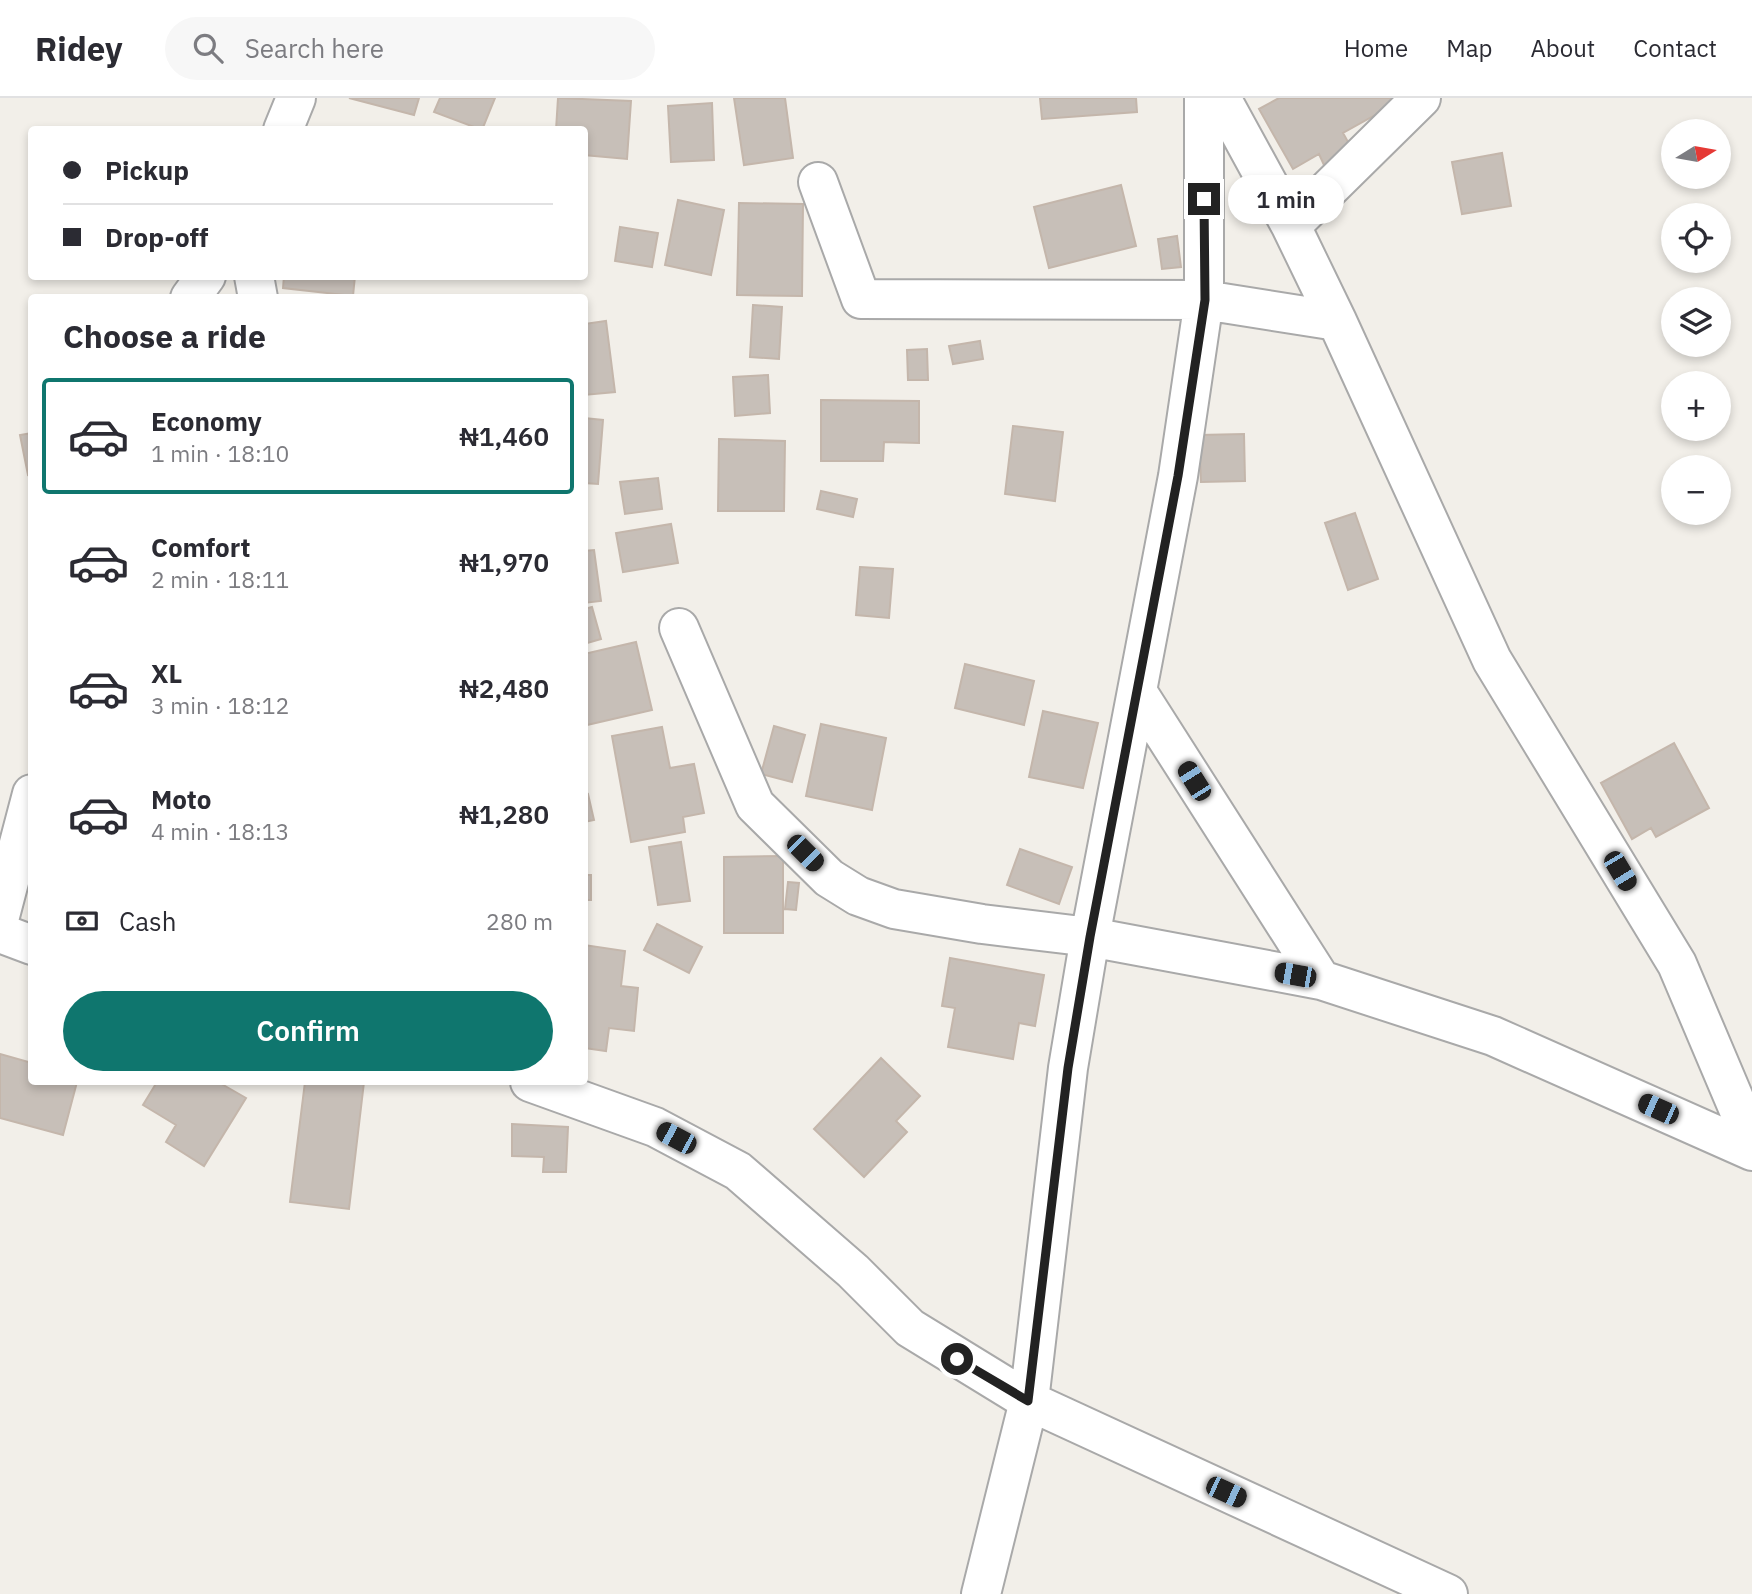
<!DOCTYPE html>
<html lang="en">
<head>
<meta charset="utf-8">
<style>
	body { margin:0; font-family:"IBM Plex Sans",sans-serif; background:#f7f7f7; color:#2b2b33; height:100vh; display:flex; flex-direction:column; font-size:26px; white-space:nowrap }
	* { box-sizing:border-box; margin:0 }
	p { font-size:23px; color:#7c7c81 }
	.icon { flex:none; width:38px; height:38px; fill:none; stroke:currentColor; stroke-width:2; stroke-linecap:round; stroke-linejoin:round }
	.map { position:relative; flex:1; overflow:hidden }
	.side { position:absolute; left:28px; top:196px; width:560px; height:791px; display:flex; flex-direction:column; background:#fff; border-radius:7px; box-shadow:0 4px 10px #0003 }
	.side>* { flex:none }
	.top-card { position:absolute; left:28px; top:28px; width:560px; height:154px; border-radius:7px; box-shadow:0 4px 10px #0003; display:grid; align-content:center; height:154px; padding:0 35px; background:#fff }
	.needle { width:46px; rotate:79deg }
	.controls { position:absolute; left:1661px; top:21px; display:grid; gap:14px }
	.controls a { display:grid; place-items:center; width:70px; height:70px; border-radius:50%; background:#fff; box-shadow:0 4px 10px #0003; font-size:35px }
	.end { position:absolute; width:32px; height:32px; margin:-16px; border:9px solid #222; background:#fff; box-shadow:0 0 0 4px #fff }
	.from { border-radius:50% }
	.bubble { position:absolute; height:49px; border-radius:24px; background:#fff; box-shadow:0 4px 10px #0003; font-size:23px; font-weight:600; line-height:49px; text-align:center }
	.car { position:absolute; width:21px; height:42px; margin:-21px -10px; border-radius:9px; box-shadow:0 0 5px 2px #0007; background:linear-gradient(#222 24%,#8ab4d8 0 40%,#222 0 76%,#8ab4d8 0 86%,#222 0) }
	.top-card b { display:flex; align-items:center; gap:24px; height:66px; font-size:26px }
	.top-card b+b { border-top:2px solid #e1e1e2 }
	.top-card i { width:18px; height:18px; background:#2b2b33 }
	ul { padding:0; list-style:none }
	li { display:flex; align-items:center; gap:21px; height:116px; margin:0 14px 10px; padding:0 21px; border:4px solid transparent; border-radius:7px }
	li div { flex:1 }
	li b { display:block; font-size:26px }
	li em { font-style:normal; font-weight:600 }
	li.current { border-color:#0f766e }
	li>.icon { width:63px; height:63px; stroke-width:1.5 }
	h2 { padding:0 35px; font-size:32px; line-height:84px }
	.pay { display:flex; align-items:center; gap:18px; height:77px; padding:0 35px; font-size:26px }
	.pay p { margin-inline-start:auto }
	.cta { display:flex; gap:14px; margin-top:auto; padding:14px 35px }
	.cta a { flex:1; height:80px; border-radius:42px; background:#0f766e; color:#fff; font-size:28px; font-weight:600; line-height:80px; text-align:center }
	header { display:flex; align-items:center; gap:42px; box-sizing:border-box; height:98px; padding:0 35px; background:#fff; border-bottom:2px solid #e1e1e2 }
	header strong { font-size:33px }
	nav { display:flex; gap:38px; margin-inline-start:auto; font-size:24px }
	.search { width:490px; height:63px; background:#f7f7f7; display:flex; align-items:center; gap:18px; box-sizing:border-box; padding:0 24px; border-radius:38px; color:#7c7c81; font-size:26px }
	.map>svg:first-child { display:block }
	.building { fill:#c7bfb8; stroke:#c4b6ab; stroke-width:2 }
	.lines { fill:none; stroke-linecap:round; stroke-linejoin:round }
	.minor-casing { stroke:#a9a9a9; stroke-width:42 }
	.minor { stroke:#fff; stroke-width:38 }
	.route { stroke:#222; stroke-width:9 }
</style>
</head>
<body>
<header>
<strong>Ridey</strong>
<div class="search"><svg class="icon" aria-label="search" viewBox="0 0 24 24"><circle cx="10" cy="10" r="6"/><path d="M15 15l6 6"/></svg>Search here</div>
<nav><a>Home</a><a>Map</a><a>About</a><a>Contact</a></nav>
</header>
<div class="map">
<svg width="1752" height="1496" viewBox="0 0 1752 1496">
	<rect width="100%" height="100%" fill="#f2efe9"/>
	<!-- building -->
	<path class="building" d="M349,0H419L414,17Z
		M440,0H495L482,32L434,14Z
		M558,0L631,3L627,61L584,57V32H556Z
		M734,0H785L793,60L744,67Z
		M1040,0H1136L1137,14L1042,21Z
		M1279,0H1391L1395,6L1343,35L1352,51L1324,67L1319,56L1293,71L1259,11Z
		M712,5L714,62L671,64L668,8Z
		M1502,55L1511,108L1462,116L1452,64Z
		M1121,87L1136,148L1049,170L1034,109Z
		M678,102L724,112L711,177L665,167Z
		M739,105L803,106L802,198L737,197Z
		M620,129L658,135L652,169L615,163Z
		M1177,138L1181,169L1162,171L1158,141Z
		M284,178H355L353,198L283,190Z
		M753,207L782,209L779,261L750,259Z
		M606,223L615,294L584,297V226Z
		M980,243L983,261L953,266L949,248Z
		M927,251L928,282H908L907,252Z
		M768,277L770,315L735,318L733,279Z
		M821,302L919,303V345L884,344L883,363H821Z
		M584,320L603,322L598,386L584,385Z
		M1013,328L1063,334L1055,403L1005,396Z
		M32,335V376L28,377L20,337Z
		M1244,336L1245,383L1201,384L1199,337Z
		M719,341L785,343L784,413H718Z
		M658,380L662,411L625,416L620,384Z
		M821,393L857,401L853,419L817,411Z
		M1355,415L1378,481L1348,492L1325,425Z
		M671,426L678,465L623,474L616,435Z
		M594,452L601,503L584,505V453Z
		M860,469L893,471L889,520L856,517Z
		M592,509L601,541L584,546V511Z
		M636,544L652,612L587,627L584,615V556Z
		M965,566L1034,583L1024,627L955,610Z
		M1043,613L1098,625L1083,690L1029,679Z
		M821,626L886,640L872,712L806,698Z
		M774,628L805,637L792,684L761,676Z
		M662,629L670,670L694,666L704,715L683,719L685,734L631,744L612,638Z
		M1674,645L1709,710L1656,739L1651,730L1632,741L1601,685Z
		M588,696L594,722L584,724V697Z
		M681,744L690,803L658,807L649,749Z
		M1020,751L1072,769L1059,806L1007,787Z
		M783,758V835H724V759Z
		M584,777H591V802H584Z
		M788,784L799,785L796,812L785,811Z
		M657,826L702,849L689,875L644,852Z
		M584,847L625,853L621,888L638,890L634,933L609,930L606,953L584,950Z
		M950,860L1044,877L1035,928L1019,925L1013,961L948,949L955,910L942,908Z
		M0,956L32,965V984H77L63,1037L0,1020Z
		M881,960L920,998L896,1023L907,1034L864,1079L814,1031Z
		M157,984H218L246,1000L204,1068L166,1044L176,1027L143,1007Z
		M305,984H364L349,1111L290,1104Z
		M512,1026L568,1029L566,1074H543L544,1059L512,1058Z"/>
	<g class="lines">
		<!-- minor casing -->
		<g class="minor-casing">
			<path id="minor" d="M1221,0L1291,128L1337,223L1492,562L1677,866L1752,1043
				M283,32L296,0
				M818,84L861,201L1204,202L1337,223
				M1291,128L1421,0
				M254,178L258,200
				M190,200L206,178
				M679,530L755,707L829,780L858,798L894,811L982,826L1090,839L1321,882L1493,938L1752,1053
				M1138,595L1321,882
				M0,818L32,696
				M0,835L32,847
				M530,984L655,1029L738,1073L853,1173L910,1230L1029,1303L1448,1496
				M981,1496L1029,1303L1068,970L1090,839L1178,378L1204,202V0"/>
		</g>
		<!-- minor -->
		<use href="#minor" class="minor"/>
	</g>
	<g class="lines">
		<!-- route -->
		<path class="route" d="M957,1261L1028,1303L1068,970L1090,839L1178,378L1205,202L1204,101"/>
	</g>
</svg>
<div class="controls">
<a><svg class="needle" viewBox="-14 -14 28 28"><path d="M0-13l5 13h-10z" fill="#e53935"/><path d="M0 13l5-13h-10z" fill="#7c7c81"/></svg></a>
<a><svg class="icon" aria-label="locate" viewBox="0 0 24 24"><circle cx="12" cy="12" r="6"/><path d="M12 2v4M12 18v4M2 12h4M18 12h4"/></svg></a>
<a><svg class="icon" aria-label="layers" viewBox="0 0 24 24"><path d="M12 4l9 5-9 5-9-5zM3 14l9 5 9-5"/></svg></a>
<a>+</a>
<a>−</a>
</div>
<i class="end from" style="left:957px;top:1261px"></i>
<i class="end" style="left:1204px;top:101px"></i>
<div class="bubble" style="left:1228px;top:77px;width:116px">1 min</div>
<i class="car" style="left:1194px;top:683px;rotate:328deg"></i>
<i class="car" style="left:805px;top:755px;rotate:135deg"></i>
<i class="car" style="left:1620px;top:773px;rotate:149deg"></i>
<i class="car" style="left:1295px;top:877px;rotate:280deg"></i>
<i class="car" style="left:1658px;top:1011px;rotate:294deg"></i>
<i class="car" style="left:676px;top:1040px;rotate:298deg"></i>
<i class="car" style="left:1226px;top:1394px;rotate:115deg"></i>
<div class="top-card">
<b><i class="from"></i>Pickup</b>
<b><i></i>Drop-off</b>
</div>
<section class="side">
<h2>Choose a ride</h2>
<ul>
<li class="current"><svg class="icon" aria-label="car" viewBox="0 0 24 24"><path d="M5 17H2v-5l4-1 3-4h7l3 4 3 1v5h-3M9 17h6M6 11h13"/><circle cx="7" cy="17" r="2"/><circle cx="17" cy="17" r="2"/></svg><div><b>Economy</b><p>1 min · 18:10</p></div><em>₦1,460</em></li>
<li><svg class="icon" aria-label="car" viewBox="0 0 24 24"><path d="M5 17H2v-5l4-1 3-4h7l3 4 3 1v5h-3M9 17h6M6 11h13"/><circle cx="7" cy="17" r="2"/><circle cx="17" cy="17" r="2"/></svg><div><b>Comfort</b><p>2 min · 18:11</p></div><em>₦1,970</em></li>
<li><svg class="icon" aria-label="car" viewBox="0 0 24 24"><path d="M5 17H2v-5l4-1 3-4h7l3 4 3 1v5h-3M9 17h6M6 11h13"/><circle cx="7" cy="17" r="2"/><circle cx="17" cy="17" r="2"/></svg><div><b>XL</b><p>3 min · 18:12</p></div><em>₦2,480</em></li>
<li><svg class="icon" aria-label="car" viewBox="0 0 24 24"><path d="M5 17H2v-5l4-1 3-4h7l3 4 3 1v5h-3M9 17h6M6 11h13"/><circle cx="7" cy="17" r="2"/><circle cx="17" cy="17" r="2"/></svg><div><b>Moto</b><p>4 min · 18:13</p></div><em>₦1,280</em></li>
</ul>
<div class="pay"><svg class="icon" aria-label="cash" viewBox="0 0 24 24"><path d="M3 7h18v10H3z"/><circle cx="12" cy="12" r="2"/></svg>Cash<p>280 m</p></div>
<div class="cta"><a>Confirm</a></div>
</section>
</div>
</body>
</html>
